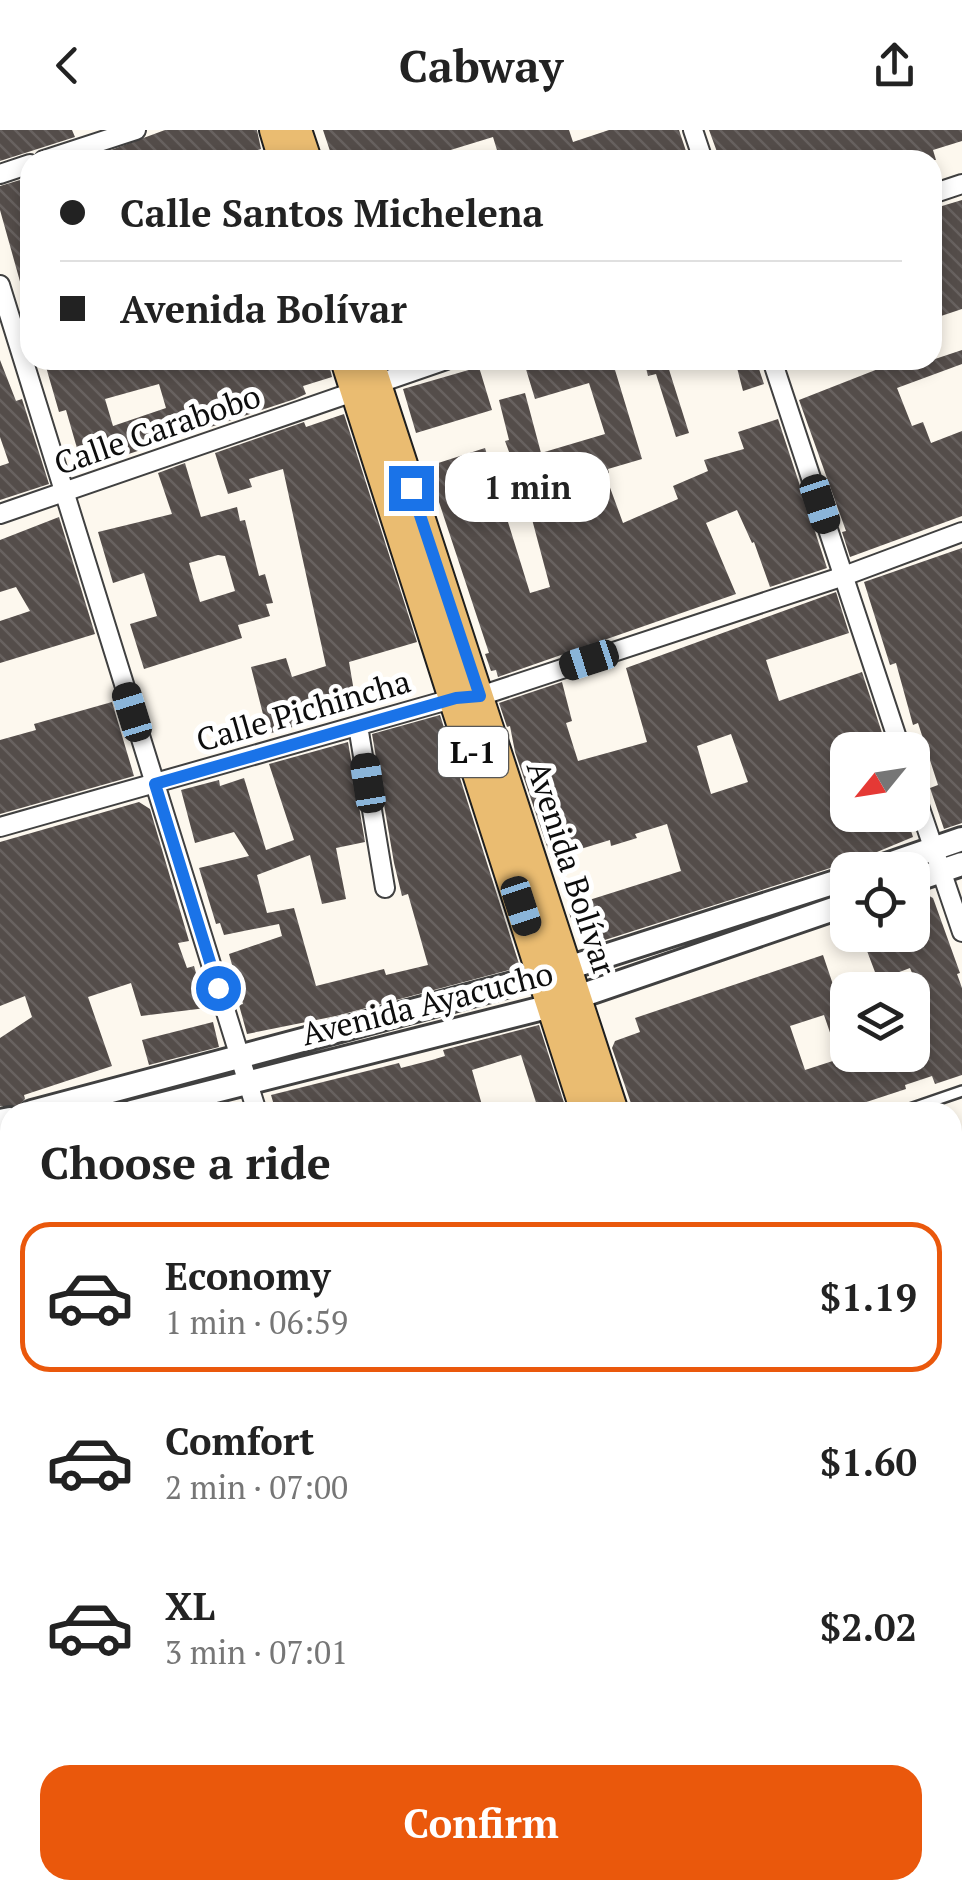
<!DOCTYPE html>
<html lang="en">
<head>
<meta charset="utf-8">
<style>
	body { margin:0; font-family:"PT Serif",serif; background:#f2f2f2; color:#222; height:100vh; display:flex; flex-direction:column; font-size:38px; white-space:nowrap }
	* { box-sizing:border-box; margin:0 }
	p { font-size:32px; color:#767676 }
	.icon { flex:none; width:55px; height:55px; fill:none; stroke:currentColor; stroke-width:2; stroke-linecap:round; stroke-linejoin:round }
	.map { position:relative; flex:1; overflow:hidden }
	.panel { position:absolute; left:0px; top:972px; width:962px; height:798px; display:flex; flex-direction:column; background:#fff; border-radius:30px 30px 0 0; box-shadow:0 5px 15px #0003 }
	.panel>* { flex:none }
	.top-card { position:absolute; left:20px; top:20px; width:922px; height:220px; border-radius:30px; box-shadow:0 5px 15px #0003; display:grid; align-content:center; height:220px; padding:0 40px; background:#fff }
	.needle { width:65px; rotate:240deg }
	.fabs { position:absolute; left:830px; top:602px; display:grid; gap:20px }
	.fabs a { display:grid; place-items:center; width:100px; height:100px; border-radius:20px; background:#fff; box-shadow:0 5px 15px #0003; font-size:50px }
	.end { position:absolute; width:45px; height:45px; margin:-22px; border:12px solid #1a73e8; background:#fff; box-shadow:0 0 0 5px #fff }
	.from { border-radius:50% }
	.bubble { position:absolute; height:70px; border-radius:30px; background:#fff; box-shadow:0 5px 15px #0003; font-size:32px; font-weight:700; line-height:70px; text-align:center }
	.car { position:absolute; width:30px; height:60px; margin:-30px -15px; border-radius:12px; box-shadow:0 0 8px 2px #0007; background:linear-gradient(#222 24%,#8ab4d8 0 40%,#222 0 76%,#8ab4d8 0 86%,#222 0) }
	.top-card b { display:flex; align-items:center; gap:35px; height:95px; font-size:38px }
	.top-card b+b { border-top:2px solid #e0e0e0 }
	.top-card i { width:25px; height:25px; background:#222 }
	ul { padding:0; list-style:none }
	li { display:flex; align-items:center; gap:30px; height:150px; margin:0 20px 15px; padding:0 20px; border:5px solid transparent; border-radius:30px }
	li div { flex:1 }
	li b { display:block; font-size:38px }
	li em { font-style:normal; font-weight:700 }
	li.selected { border-color:#ea580c }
	li>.icon { width:90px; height:90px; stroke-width:1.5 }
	h2 { padding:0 40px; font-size:45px; line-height:120px }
	.button { display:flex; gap:20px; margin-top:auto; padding:20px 40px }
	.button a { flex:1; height:115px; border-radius:30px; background:#ea580c; color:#fff; font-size:40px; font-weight:700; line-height:115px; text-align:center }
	header { display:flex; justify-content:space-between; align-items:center; height:130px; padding:0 40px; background:#fff; font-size:45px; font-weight:700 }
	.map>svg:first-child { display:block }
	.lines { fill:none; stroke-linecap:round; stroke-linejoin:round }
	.stream { stroke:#46a0bf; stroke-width:5 }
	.building { fill:url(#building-back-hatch); fill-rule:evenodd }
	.service-casing { stroke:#404040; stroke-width:14 }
	.minor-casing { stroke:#404040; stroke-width:22 }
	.tertiary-casing { stroke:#404040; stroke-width:28 }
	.primary-casing { stroke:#1e1e1e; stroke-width:32 }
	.service { stroke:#fff; stroke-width:9 }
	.minor { stroke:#fff; stroke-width:18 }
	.tertiary { stroke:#fff; stroke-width:22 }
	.primary { stroke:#eabc71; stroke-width:28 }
	.route { stroke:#1a73e8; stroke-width:12 }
	.labels { text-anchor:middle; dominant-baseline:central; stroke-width:10; stroke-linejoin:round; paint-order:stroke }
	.shield { fill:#fff; stroke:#565656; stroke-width:2.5 }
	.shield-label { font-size:30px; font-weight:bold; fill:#0d0d0d }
	.street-label { font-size:32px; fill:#0d0d0d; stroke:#fff }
</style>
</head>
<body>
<header><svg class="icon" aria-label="back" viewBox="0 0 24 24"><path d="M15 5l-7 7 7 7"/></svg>Cabway<svg class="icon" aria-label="share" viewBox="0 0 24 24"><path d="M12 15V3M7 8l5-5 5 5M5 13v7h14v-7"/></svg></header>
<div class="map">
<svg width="962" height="1768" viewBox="0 0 962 1768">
	<defs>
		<pattern id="building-back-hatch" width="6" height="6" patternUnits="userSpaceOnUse" patternTransform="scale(2.5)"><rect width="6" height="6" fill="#544d4a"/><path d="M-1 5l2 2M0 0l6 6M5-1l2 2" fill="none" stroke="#686260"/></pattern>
	</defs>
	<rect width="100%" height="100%" fill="#fdf8ee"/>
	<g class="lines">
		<!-- stream -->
		<path class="stream" d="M952,1702L962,1700
			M736,1768L761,1760"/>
	</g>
	<!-- building -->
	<path class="building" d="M0,0H72L75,7L0,31Z
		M165,0H257L261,19L228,30H84Z
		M323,0H569L573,12L609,0H679L689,30H500L493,7L418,30H333Z
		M709,0H962V11L933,20L936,30H720Z
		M30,47V173H26L0,80V56Z
		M962,70V179L932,189V79Z
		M962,220V234L897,258L912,296L923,292L931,313L962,301V386L850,427L842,402L846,401L799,270L901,230H932Z
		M0,230L16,271L22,269L49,354L0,370V336L9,333L0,307Z
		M44,230H328L332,247L303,256L306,264L295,269L83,339L66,280L59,282ZM159,254L166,278L113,296L105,269Z
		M534,230H612L642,329L608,339L609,343L605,344L623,393L678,369L673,356L708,341L704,330L744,319L738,302L778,289L827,438L770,457L754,412L752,413L737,380L706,393L736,464L498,547L496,540L491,541L485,524L489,523L433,354L437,352L432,335L485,318L530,463L550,457L516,329L512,330L505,311L509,310L499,270L525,263L541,323L605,304L589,253L535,269L525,236L535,233Z
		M644,230H666L689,303L676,307L656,244L648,246Z
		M735,230H756L764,254L743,261Z
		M479,237L492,280L416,303L403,259Z
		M344,284L417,512L349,532L357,579L268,604L251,537L286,528L292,547L326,536L283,339L249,349L252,357L228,364L215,323L304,292L306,297Z
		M185,333L201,387L237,377L240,391L245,390L259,446L265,444L273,473L266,474L270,486L238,495L242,508L144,539L130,494L157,486L144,443L113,453L98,402L172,384L158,343ZM218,425L225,426L235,461L200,472L189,433Z
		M59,387L95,504L0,533V491L30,481L16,457L0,462V410Z
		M962,418V693L944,699L930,658L938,655L918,593L913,595L896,533L890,535L864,452Z
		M836,462L849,503L766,530L779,571L862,542L886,615L872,620H848V685H906L913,707L865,727L586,816L580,799L575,800L567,777L681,741L667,694L635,704L637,708L611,716L610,710L551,728L515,622L510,596L507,597L499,573L562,552L572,591L566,593L578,631L647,612L626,538ZM731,604L748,652L711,664L697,616Z
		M112,572L134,646L0,684V610L36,600L34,594Z
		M440,585L520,837L336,886L247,904L239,875L243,874L229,824L282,806L279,794L224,805L220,793L216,794L199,738L249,726L234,702L195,713L181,660L219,650L220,656L244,648L266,720L294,710L269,634L348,612L365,712L336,718L346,769L322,774L310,725L257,745L267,783L294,778L316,856L384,839L386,845L428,835L408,764L402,766L394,733L372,604Z
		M139,672L150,679L189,811L178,813L187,838L194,836L206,878L141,886L131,853L88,867L112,936L24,965L25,969L18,977L0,976V908L32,887L25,866L0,876V712Z
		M924,763L933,768L960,843L957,844L962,858V945L935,954L932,946L905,955L906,959L836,982H634L612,918L615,911L640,902L635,888L823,825L845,890L848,889V925H856L861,939L903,925H912V868L921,865L910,838L878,850L861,805H912V768ZM824,885L839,929L805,940L790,896Z
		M213,892L219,917L149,935L142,910Z
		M539,895L567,982H539L521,925L472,940L484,982H276L271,965L399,933L401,938L432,930L445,926L443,920Z"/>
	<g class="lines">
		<!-- service casing -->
		<g class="service-casing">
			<path id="service" d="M901,982L962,961"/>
		</g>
		<!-- minor casing -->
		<g class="minor-casing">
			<path id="minor" d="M693,0L703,30
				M44,30L136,0
				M0,44L30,34
				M932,64L962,54
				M0,155L257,982
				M772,230L901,620
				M0,384L446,230
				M358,596L385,758
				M912,655L962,802
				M0,697L455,568L480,566L844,446L962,402
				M952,1093L962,1090
				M0,1162L10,1192
				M952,1373L962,1369
				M0,1402L10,1398
				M952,1539L962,1567
				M0,1589L10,1593
				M952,1654L962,1651"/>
		</g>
		<!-- tertiary casing -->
		<g class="tertiary-casing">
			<path id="tertiary" d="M872,740L962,709
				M912,751L962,734
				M32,982L543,846L848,748
				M132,982L551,876L848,774
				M0,991L10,989
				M0,1018L10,1015"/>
		</g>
		<!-- primary casing -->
		<g class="primary-casing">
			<path id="primary" d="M274,0L283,30
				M297,0L307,30
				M345,230L585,982
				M369,230L614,982
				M825,1760L828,1768
				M852,1760L854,1768"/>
		</g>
		<!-- service -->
		<use href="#service" class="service"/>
		<!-- minor -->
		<use href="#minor" class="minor"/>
		<!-- tertiary -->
		<use href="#tertiary" class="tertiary"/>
		<!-- primary -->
		<use href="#primary" class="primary"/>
	</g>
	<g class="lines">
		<!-- route -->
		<path class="route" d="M218,858L155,654L456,568L480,566L411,358"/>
	</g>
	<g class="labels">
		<!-- shield labels -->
		<rect class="shield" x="438" y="597" width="70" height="50" rx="8"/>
		<g class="shield-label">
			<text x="473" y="622">L-1</text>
		</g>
		<!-- street labels -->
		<g class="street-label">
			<text transform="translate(157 299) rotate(-19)">Calle Carabobo</text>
			<text transform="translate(303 580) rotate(-16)">Calle Pichincha</text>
			<text transform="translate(572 738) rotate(72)">Avenida Bolívar</text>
			<text transform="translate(427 873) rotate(-14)">Avenida Ayacucho</text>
		</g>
	</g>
</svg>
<div class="fabs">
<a><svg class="needle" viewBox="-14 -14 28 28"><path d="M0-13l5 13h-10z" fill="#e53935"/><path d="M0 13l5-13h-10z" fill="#767676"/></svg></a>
<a><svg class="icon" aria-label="locate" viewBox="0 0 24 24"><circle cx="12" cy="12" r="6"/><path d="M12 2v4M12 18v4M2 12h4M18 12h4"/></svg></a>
<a><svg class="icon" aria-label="layers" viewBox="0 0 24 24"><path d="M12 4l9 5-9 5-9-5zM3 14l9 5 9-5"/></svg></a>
</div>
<i class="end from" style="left:218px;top:858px"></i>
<i class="end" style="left:411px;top:358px"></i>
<div class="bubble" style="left:445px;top:322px;width:165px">1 min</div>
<i class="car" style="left:820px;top:374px;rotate:162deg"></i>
<i class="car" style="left:589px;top:530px;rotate:252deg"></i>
<i class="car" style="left:132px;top:582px;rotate:343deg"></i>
<i class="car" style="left:368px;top:653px;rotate:351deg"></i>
<i class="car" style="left:521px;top:776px;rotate:162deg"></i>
<div class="top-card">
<b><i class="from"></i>Calle Santos Michelena</b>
<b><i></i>Avenida Bolívar</b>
</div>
<section class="panel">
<h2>Choose a ride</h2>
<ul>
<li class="selected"><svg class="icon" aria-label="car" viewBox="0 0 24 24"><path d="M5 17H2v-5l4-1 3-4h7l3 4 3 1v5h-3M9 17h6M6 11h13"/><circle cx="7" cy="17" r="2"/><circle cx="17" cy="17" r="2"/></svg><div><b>Economy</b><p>1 min · 06:59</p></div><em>$1.19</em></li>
<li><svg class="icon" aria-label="car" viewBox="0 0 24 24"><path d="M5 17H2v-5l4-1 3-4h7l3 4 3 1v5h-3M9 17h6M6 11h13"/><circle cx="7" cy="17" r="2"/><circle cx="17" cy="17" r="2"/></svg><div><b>Comfort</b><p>2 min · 07:00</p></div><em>$1.60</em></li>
<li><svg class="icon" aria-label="car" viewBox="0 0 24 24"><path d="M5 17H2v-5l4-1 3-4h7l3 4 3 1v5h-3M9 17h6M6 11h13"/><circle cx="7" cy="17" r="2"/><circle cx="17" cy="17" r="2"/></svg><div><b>XL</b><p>3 min · 07:01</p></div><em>$2.02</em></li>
</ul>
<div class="button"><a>Confirm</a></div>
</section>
</div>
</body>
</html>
